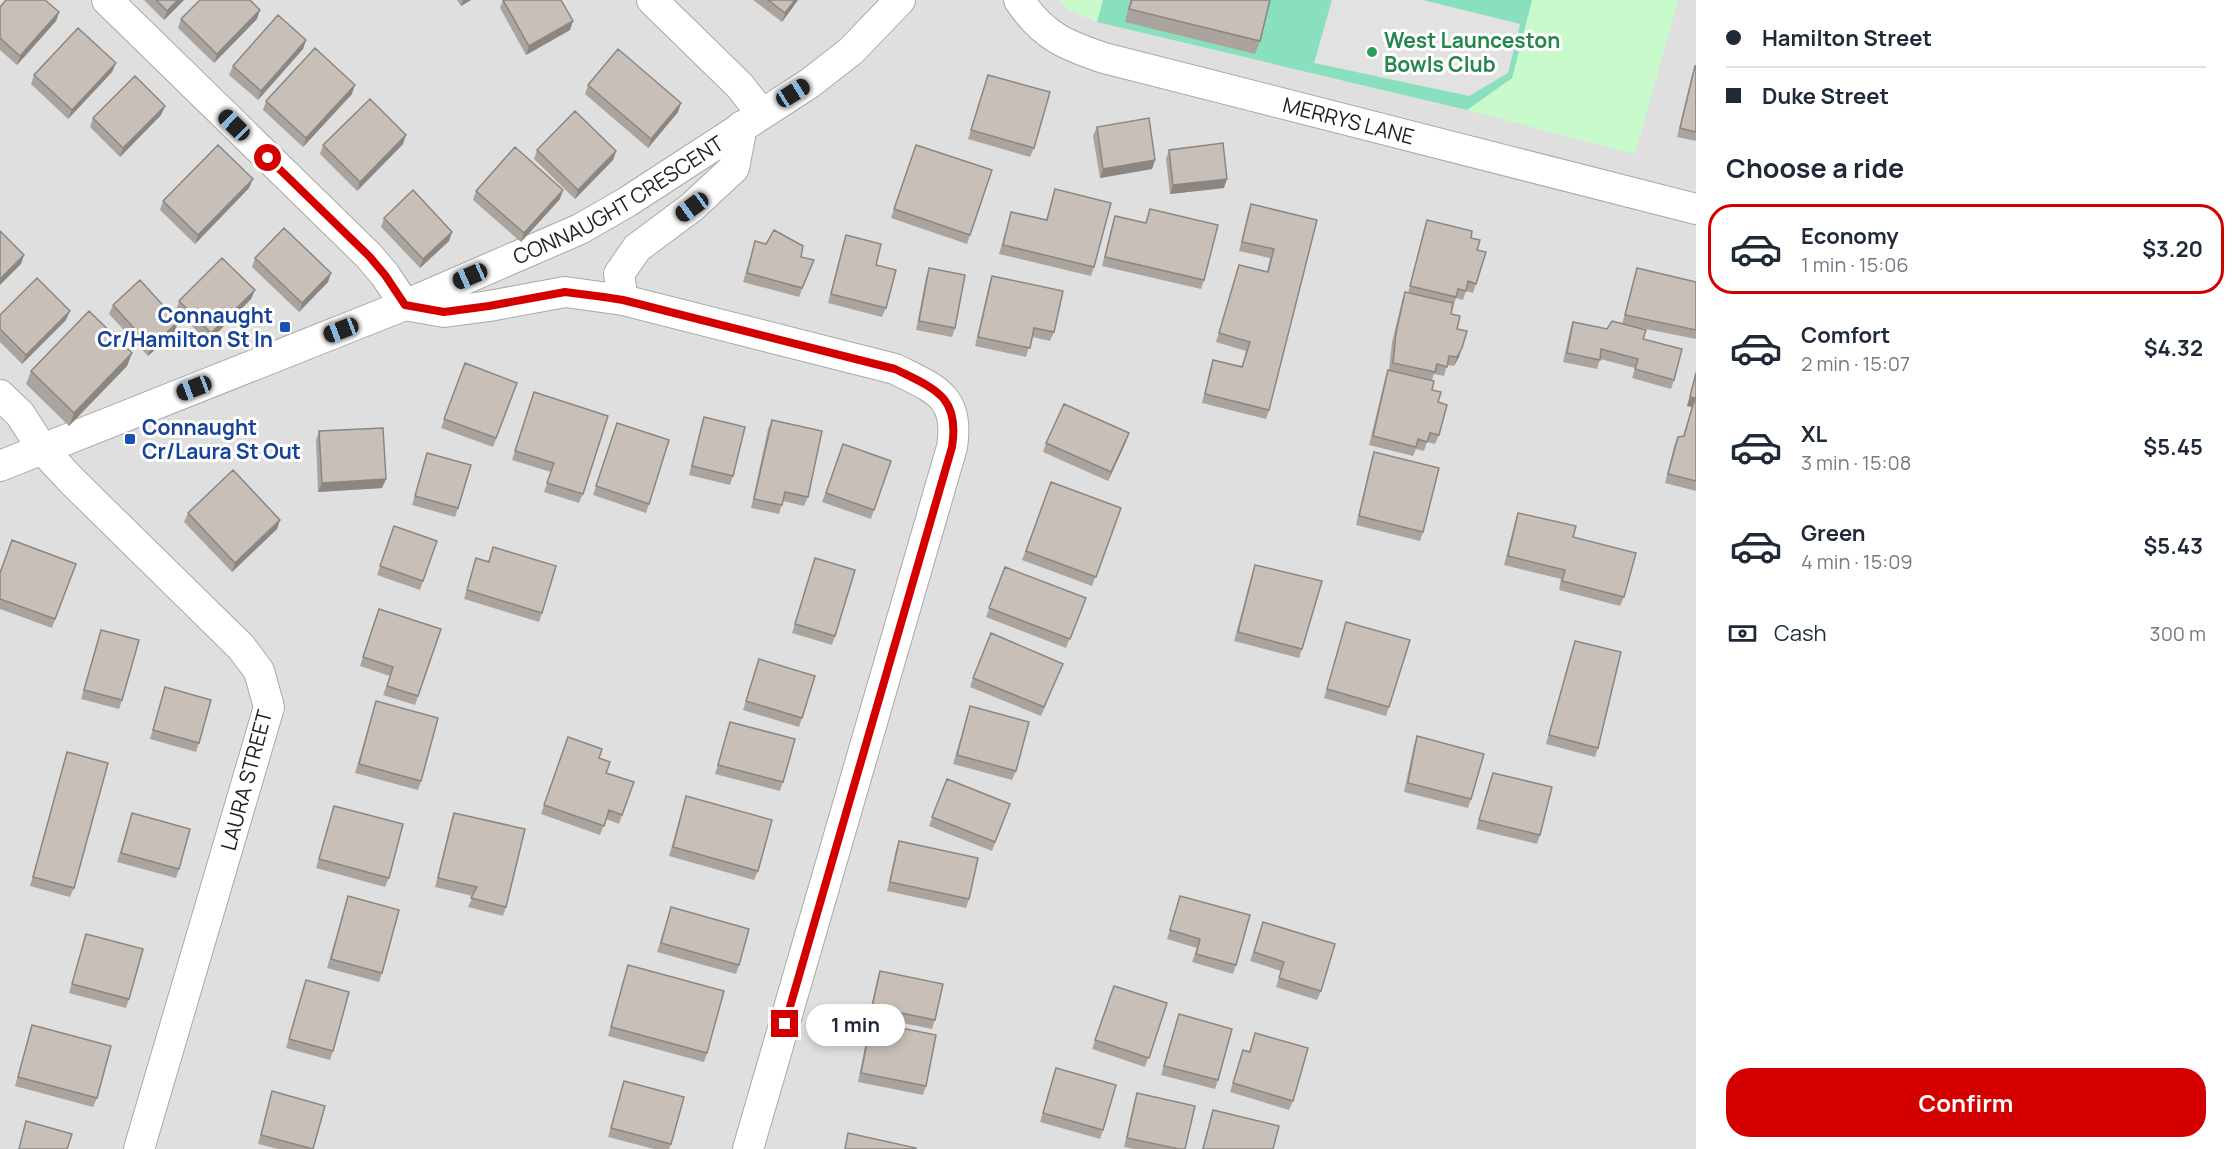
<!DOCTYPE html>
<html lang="en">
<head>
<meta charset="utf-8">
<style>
	body { margin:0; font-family:Manrope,sans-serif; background:#f6f6f7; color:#1f2937; height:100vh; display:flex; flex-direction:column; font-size:22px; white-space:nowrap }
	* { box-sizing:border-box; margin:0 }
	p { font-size:20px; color:#747a83 }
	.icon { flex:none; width:33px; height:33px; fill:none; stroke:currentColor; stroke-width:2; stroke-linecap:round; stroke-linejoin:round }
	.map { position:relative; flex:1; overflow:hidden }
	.details { display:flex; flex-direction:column; background:#fff; width:540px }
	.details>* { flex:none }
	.top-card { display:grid; align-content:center; height:132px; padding:0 30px; background:#fff }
	.end { position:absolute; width:27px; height:27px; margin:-14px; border:8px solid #d40000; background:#fff; box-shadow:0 0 0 3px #fff }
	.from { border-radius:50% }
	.bubble { position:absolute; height:42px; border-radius:21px; background:#fff; box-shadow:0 3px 9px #0003; font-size:20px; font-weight:700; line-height:42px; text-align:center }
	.car { position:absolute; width:18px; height:36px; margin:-18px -9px; border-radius:8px; box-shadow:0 0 4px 2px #0007; background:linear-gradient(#222 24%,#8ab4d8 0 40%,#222 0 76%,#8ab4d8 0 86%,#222 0) }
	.top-card b { display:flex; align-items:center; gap:21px; height:57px; font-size:22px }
	.top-card b+b { border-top:2px solid #e0e1e3 }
	.top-card i { width:15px; height:15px; background:#1f2937 }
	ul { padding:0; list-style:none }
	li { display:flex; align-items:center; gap:18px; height:90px; margin:0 12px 9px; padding:0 18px; border:3px solid transparent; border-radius:24px }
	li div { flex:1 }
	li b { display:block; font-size:22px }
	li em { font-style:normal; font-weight:700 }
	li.active { border-color:#d40000 }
	li>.icon { width:54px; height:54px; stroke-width:1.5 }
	h2 { padding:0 30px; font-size:27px; line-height:72px }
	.pay { display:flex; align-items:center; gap:15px; height:66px; padding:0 30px; font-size:22px }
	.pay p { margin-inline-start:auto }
	.cta { display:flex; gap:12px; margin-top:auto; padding:12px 30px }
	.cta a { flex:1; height:69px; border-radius:24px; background:#d40000; color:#fff; font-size:24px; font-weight:700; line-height:69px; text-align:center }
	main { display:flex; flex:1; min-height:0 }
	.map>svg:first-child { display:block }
	.residential { fill:#e0dfdf }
	.park { fill:#c8facc }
	.pitch { fill:#88e0be }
	.parking { fill:#e2e2e2 }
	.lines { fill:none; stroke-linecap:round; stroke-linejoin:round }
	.minor-casing { stroke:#a9a9a9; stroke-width:32 }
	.minor { stroke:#fff; stroke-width:30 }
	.wall { fill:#aba49e }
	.shaded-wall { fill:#8b8681 }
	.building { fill:#c7bfb8; stroke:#8b8681; stroke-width:1.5 }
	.route { stroke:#d40000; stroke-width:8 }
	.leisure-dot { fill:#2e9e5b; stroke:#fff; stroke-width:2 }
	.transit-dot { fill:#1a4fb4; stroke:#fff; stroke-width:2 }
	.labels { text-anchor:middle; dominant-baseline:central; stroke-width:6; stroke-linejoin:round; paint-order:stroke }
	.leisure-label { font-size:21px; font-weight:bold; fill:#27864d; stroke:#fff; text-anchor:start }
	.street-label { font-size:21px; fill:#222; stroke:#fff }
	.transit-label { font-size:21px; font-weight:bold; fill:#164399; stroke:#fff; text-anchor:end }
</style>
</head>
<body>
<main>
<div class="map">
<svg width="1696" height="1149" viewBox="0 0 1696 1149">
	<rect width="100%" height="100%" fill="#f2efe9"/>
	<!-- residential -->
	<path class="residential" d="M0,0H1696V1149H0Z"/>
	<!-- park -->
	<path class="park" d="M1059,0H1103L1097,22L1068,10Z
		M1532,0H1678L1635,154L1467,110L1512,78Z"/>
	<!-- pitch -->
	<path class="pitch" d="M1103,0H1532L1512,78L1467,110L1097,22Z"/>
	<!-- parking -->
	<path class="parking" d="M1332,0H1423L1520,24L1508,73L1469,96L1314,63Z"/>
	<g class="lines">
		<!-- minor casing -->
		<g class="minor-casing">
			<g id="minor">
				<path d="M107,0L369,256L385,275L405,305L444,312L489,306L565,292L623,300L895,369C935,389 960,396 952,447L748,1149"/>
				<path d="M652,0L740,86L761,113"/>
				<path id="s1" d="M1019,0C1043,36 1065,45 1104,58L1696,209"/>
				<path d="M623,300L619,274L637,248L692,207L734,168L742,126"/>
				<path d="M0,395L20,414L43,450L73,482L241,647L259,671L269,707L139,1149"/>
				<path id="s2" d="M0,466L405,305L580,229L627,202L810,83L851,51L900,0"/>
			</g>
		</g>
		<!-- minor -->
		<use href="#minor" class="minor"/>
	</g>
	<!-- wall -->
	<path class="wall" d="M144,0H184L164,20Z
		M457,0H471L461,6Z
		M503,0L570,30L526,55L500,8Z
		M753,0H798L782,22Z
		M1130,0H1270L1260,41L1255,54L1125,22Z
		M0,7L59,12L56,21L17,65L0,50Z
		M181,19H257L214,63L178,28Z
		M306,40L303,49L258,100L229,75L233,66Z
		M116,63L112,72L68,119L31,84L34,75Z
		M1695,66H1696V141L1677,137L1692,75Z
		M988,75L1034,148L1030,157L968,139Z
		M588,85L678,112L648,148L585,94Z
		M352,94L303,147L263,110L266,101Z
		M165,106L161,115L120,157L90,127L93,118Z
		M1097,127L1155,160L1152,169L1100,178L1093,136Z
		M403,144L357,191L320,154L323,145Z
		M916,145L992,170L967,244L891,218Z
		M537,150L616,151L613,160L575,199L534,159Z
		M1169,150L1224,188L1170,194L1166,159Z
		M249,188L195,244L160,210L163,201Z
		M1055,189L1094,267L1091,276L999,254L1011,212L1046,220Z
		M476,191L560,199L521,242L473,200Z
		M1251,204L1317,220L1269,410L1266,419L1202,403L1210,369L1213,360L1242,366L1246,351L1216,342L1239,265L1267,272L1270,258L1239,251L1248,213Z
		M1150,209L1204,280L1201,289L1102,266L1112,225L1115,216L1146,223Z
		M384,218L452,232L449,241L420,268L381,227Z
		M1427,220L1471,238L1477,250L1476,284L1473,293L1466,291L1463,300L1456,298L1451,314L1457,329L1459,357L1454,366L1447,365L1444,376L1434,374L1432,380V390L1438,402L1439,435L1435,444L1427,442L1424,451L1416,449L1413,456L1369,445L1385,379L1388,370H1389L1392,342L1402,301L1405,292L1408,293L1424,229Z
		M846,235L876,265L886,308L882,317L828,303L843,244Z
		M755,241L801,257L814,260L799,297L743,282Z
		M255,258L331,273L328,282L299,312L252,267Z
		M929,268L955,328L952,337L916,330L926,277Z
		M1637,268L1696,282V339L1626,325L1643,339L1674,380L1671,389L1632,378L1635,368L1600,359L1597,369L1563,362L1570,331L1573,322L1607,329L1622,324Z
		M992,276L1054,332L1050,341L1032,337L1026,357L975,346L989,285Z
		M251,299L208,342L176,310L179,301Z
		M113,305L178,322L175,331L148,356L109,314Z
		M0,315L66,320L22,364L0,342Z
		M132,353L127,366L69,426L26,384L31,371Z
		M465,363L517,383L493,447L441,428Z
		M1696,370V491L1665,483L1674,446L1678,437L1683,436L1692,407L1687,406Z
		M531,401L583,494L579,503L544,492L551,472L512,460Z
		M704,417L733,476L730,485L689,475L701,426Z
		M772,420L808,497L804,506L783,501L779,514L751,508L768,429Z
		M617,423L649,504L646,513L593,495Z
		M319,431L386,479L382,488L318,492L316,440Z
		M1126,442L1108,481L1043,452L1046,443Z
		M843,444L891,461L871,519L822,502Z
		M1374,452L1423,532L1420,541L1356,525L1371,461Z
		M427,453L458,508L455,517L412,505Z
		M1051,482L1121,508L1092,586L1022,560Z
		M188,513L280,520L277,529L232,572L184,522Z
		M1518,513L1573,537L1624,597L1620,606L1559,590L1561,579L1504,565L1515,522Z
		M394,526L437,541L420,590L377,575Z
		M493,547L542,613L539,622L464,599L476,558L488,562Z
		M815,558L835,636L832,645L792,633Z
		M76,564L52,628L0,609V573Z
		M1255,565L1302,649L1299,658L1234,641L1252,574Z
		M1005,567L1086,598L1066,648L986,617Z
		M379,609L441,629L415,705L383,695L390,676L360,666Z
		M1346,622L1389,707L1386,716L1324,698Z
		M101,630L122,700L119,709L81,699Z
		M1575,641L1598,748L1595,757L1546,744Z
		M1063,664L1041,716L970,687L973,678Z
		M756,668L802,718L799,727L743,710Z
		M165,687L199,743L196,752L150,739Z
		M376,701L421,781L418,790L355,773Z
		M970,706L1016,771L1012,780L953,764Z
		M730,722L783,782L780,791L715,774Z
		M1417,736L1471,799L1468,808L1404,792L1414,745Z
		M568,737L599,758L606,773L634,782L619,824L606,819L600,835L541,814Z
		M67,752L74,888L70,897L30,886Z
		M1493,773L1540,835L1537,844L1476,829Z
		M947,779L1010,804L992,851L929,826Z
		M686,796L758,871L754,880L669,856Z
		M334,806L389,878L385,887L316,868Z
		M132,813L179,869L176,878L117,862Z
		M454,813L506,907L503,916L468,907L473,896L435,887L451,822Z
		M899,841L969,899L966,908L887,891L896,850Z
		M348,896L382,973L379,982L327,968Z
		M1180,896L1236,965L1233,974L1192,962L1197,948L1167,939Z
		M671,907L739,965L736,974L657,952Z
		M1263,922L1321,991L1317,1000L1276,987L1281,971L1250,961Z
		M86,934L129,999L126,1008L69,993Z
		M628,965L707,1053L704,1062L608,1036Z
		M880,971L935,1020L932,1029L869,1016L877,980Z
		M306,980L333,1051L330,1060L286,1048Z
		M1114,986L1167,1003L1145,1067L1092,1049Z
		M1179,1014L1218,1080L1215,1089L1161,1075Z
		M871,1022L926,1086L923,1095L858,1082L868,1031Z
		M32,1025L97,1098L93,1107L15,1086Z
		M1255,1033L1293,1101L1289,1110L1230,1092L1243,1050L1249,1052Z
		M1056,1068L1103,1130L1100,1139L1040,1122Z
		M624,1081L671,1144L669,1149H654L608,1137Z
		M272,1091L313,1149H278L258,1144Z
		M1137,1093L1185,1149H1134L1124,1147L1134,1102Z
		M1213,1110L1273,1149H1202Z"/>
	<!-- shaded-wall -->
	<path class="shaded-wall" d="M178,0H184L164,20L167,11Z
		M463,0H471L461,6Z
		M795,0H798L782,22L785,13Z
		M260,10L257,19L214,63L217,54Z
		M59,12L56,21L17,65L20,56Z
		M573,21L570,30L526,55L529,46Z
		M306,40L303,49L258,100L261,91Z
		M116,63L112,72L68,119L72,110Z
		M355,85L352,94L303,147L306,138Z
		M681,103L678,112L648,148L651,139Z
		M165,106L161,115L120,157L123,148Z
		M406,135L403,144L357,191L360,182Z
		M616,151L613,160L575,199L578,190Z
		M1155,160L1152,169L1100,178L1103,169Z
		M253,179L249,188L195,244L198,235Z
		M1227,179L1224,188L1170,194L1173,185Z
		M563,190L560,199L521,242L524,233Z
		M452,232L449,241L420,268L423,259Z
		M24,255L21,264L0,285V279Z
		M331,273L328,282L299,312L302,303Z
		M255,290L251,299L208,342L211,333Z
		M70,311L66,320L22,364L26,355Z
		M178,322L175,331L148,356L151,347Z
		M1462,348L1459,357L1454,366L1457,357Z
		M132,353L127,366L69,426L74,413Z
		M1690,397L1695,398L1692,407L1687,406Z
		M1129,433L1126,442L1108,481L1111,472Z
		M386,479L382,488L318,492L322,483Z
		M280,520L277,529L232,572L235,563Z"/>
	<!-- building -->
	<path class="building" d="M6,0H45L59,12L20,56L0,38V7Z
		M156,0H178L167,11Z
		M200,0H250L260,10L217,54L181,19Z
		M503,0H561L573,21L529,46Z
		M768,0H795L785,13Z
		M1132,0H1270L1260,41L1129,9Z
		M278,15L306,40L261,91L233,66Z
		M78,28L116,63L72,110L34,75Z
		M315,48L355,85L306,138L266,101Z
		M618,49L681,103L651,139L588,85Z
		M1695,66H1696V132L1680,128Z
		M988,75L1050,92L1034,148L971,130Z
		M135,76L165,106L123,148L93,118Z
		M370,99L406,135L360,182L323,145Z
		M575,111L616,151L578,190L537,150Z
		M1149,118L1155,160L1103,169L1097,127Z
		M1223,143L1227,179L1173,185L1169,150Z
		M218,145L253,179L198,235L163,201Z
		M916,145L992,170L970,235L894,209Z
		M515,147L563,190L524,233L476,191Z
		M1055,189L1111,203L1094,267L1003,245L1011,212L1047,220Z
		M413,190L452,232L423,259L384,218Z
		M1251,204L1317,220L1269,410L1205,394L1213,360L1242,367L1250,342L1219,333L1239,265L1268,272L1274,249L1242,242Z
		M1150,209L1218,225L1204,280L1105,257L1115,216L1146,223Z
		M1427,220L1472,231L1471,238L1480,240L1477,250L1486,252L1476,284L1468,281L1466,291L1458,289L1456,297L1410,286Z
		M284,228L331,273L302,303L255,258Z
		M774,230L803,246L801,257L814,260L802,288L747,273L755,241L766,244Z
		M0,231L24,255L0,279Z
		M846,235L881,244L876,265L896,270L886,308L831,294Z
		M222,258L255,290L211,333L179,301Z
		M929,268L965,275L955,328L919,321Z
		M1637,268L1696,282V330L1625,315Z
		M992,276L1063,291L1054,332L1034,328L1030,348L978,337Z
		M37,278L70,311L26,355L0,329V315Z
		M140,280L178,322L151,347L113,305Z
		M1405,292L1453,303L1451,314L1460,316L1457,329L1467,331L1462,348L1457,357L1449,356L1447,367L1437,364L1435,372L1393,363L1396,333Z
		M89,311L132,353L74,413L31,371Z
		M1612,321L1646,330L1643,339L1682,349L1674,380L1635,369L1638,359L1601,349L1600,360L1567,353L1573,322L1607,329Z
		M465,363L517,383L496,438L444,419Z
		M1388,370L1434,381L1432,390L1441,392L1438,402L1447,405L1439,435L1430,433L1427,442L1418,439L1416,447L1373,436Z
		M1696,373V481L1668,474L1678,437L1684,436L1695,398L1690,397Z
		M534,392L608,416L583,494L547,483L554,463L515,451Z
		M1064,404L1129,433L1111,472L1046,443Z
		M704,417L745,427L733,476L692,466Z
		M772,420L822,431L808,497L785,492L782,505L754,499Z
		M617,423L669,440L649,504L596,486Z
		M383,428L386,479L322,483L319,431Z
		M843,444L891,461L874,510L826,493Z
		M1374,452L1439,468L1423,532L1359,516Z
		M427,453L471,465L458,508L415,496Z
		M233,470L280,520L235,563L188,513Z
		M1051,482L1121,508L1096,577L1026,551Z
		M1518,513L1576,526L1573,537L1636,553L1624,597L1562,581L1565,570L1508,556Z
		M394,526L437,541L423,581L380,566Z
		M12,540L76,564L55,619L0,599V573Z
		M493,547L556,566L542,613L467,590L476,558L489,562Z
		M815,558L855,570L835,636L795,624Z
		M1255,565L1322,581L1302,649L1238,632Z
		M1005,567L1086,598L1070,639L989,608Z
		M379,609L441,629L418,696L387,686L393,667L363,657Z
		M1346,622L1410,640L1389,707L1327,689Z
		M101,630L139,640L122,700L84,690Z
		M991,633L1063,664L1044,707L973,678Z
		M1575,641L1621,652L1598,748L1549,735Z
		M759,659L815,676L802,718L746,701Z
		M165,687L211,700L199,743L153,730Z
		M376,701L438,718L421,781L359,764Z
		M970,706L1029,722L1016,771L957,755Z
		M730,722L795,739L783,782L718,765Z
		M1417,736L1484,754L1471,799L1408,783Z
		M568,737L602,749L599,758L610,762L606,773L634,782L622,815L609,810L604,826L544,805Z
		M67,752L108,763L74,888L33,877Z
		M1493,773L1552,787L1540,835L1479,820Z
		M947,779L1010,804L995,842L932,817Z
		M686,796L772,820L758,871L673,847Z
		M334,806L403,824L389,878L319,859Z
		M132,813L190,829L179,869L121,853Z
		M454,813L525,829L506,907L471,898L477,887L438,878Z
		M899,841L978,858L969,899L890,882Z
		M348,896L399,910L382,973L331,959Z
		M1180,896L1250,915L1236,965L1196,954L1200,939L1170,930Z
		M671,907L749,929L739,965L661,943Z
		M1263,922L1335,944L1321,991L1279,978L1284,962L1254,952Z
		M86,934L143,949L129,999L72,984Z
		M628,965L724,991L707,1053L611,1027Z
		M880,971L943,984L935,1020L872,1007Z
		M306,980L349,992L333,1051L289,1039Z
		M1114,986L1167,1003L1149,1058L1095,1040Z
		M1179,1014L1232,1029L1218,1080L1164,1066Z
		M871,1022L936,1035L926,1086L861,1073Z
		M32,1025L111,1046L97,1098L18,1077Z
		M1255,1033L1308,1048L1293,1101L1233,1083L1243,1050L1250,1052Z
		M1056,1068L1116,1085L1103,1130L1043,1113Z
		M624,1081L684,1097L671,1144L611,1128Z
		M272,1091L325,1106L313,1149L261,1135Z
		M1137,1093L1195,1106L1185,1149H1179L1127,1138Z
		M1213,1110L1279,1126L1273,1149H1203Z
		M26,1121L72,1134L67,1149H19Z
		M848,1133L916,1148V1149H845Z"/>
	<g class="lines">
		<!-- route -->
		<path class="route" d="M268,158L369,256L385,275L405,305L444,312L489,306L565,292L604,297L623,300L895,369C935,389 960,396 952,447L785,1024"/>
	</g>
	<!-- markers -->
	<circle class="leisure-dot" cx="1372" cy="52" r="6"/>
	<g class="transit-dot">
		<rect x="279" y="321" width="12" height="12" rx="3"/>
		<rect x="124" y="433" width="12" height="12" rx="3"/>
	</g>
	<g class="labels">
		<!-- leisure labels -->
		<g class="leisure-label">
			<text x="1384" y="40">West Launceston<tspan x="1384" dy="24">Bowls Club</tspan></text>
		</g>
		<!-- street labels -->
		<g class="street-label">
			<text stroke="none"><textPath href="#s1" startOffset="358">MERRYS LANE</textPath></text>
			<text stroke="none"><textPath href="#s2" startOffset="674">CONNAUGHT CRESCENT</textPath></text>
			<text transform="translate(246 780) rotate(-75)">LAURA STREET</text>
		</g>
		<!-- transit labels -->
		<g class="transit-label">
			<text x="273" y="315">Connaught<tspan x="273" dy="24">Cr/Hamilton St In</tspan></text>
			<text x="142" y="427" text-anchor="start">Connaught<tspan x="142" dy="24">Cr/Laura St Out</tspan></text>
		</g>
	</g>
</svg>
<i class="end from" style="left:268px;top:158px"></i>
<i class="end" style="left:785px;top:1024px"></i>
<div class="bubble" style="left:806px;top:1004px;width:99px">1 min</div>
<i class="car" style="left:793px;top:93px;rotate:58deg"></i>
<i class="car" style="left:234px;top:125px;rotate:314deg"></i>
<i class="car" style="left:692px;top:207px;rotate:234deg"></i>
<i class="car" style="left:470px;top:276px;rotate:246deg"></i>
<i class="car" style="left:341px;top:330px;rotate:249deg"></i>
<i class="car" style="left:194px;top:388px;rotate:249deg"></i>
</div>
<section class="details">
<div class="top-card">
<b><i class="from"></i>Hamilton Street</b>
<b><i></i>Duke Street</b>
</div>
<h2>Choose a ride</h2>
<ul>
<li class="active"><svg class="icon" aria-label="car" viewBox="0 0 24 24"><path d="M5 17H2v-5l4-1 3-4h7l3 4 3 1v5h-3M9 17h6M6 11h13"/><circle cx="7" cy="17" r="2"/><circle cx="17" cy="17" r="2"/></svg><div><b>Economy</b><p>1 min · 15:06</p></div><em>$3.20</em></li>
<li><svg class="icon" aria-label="car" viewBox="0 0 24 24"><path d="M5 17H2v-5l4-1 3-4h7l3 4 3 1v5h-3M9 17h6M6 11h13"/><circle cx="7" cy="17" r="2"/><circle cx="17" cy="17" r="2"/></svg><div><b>Comfort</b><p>2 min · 15:07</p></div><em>$4.32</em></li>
<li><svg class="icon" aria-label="car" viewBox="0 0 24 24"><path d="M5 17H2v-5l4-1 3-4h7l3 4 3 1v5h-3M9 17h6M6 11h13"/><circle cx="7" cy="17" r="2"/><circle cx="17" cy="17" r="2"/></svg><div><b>XL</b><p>3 min · 15:08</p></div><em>$5.45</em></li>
<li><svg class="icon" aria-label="car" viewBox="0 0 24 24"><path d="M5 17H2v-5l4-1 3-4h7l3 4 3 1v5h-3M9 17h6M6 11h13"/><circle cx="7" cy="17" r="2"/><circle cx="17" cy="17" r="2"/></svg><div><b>Green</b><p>4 min · 15:09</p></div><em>$5.43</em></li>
</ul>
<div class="pay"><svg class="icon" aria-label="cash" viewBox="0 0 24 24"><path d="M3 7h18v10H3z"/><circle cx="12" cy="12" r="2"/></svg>Cash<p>300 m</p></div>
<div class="cta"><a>Confirm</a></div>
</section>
</main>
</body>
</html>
